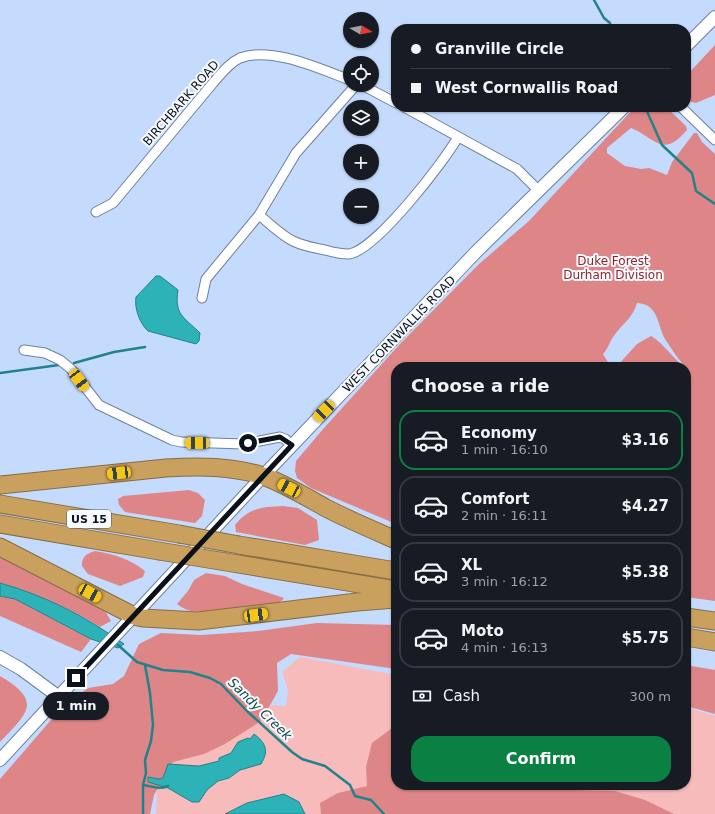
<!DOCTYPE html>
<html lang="en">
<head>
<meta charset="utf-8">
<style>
	body { margin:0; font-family:"DejaVu Sans",sans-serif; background:#20242c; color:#f1f3f6; height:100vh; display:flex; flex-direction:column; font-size:15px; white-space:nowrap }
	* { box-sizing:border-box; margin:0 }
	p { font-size:13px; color:#9ea1a6 }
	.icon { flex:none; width:22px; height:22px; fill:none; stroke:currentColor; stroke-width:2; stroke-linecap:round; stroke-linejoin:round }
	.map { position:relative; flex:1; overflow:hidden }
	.side { position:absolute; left:391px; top:362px; width:300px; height:428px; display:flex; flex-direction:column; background:#171b24; border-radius:16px; box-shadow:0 1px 3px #0004 }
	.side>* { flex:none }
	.top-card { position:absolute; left:391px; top:24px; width:300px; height:88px; border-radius:16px; box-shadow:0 1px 3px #0004; display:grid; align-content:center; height:88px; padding:0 20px; background:#171b24 }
	.needle { width:26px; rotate:100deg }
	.controls { position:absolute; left:343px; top:12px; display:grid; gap:8px }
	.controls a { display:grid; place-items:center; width:36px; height:36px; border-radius:50%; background:#171b24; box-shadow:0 1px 3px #0004; font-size:20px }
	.end { position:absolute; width:18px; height:18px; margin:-9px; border:5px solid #0a111d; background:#fff; box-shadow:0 0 0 2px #fff }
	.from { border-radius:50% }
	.bubble { position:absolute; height:28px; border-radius:14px; background:#171b24; box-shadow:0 1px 3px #0004; font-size:13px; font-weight:700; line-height:28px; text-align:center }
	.car { position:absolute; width:12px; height:24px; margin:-12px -6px; border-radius:5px; box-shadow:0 0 3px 1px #0007; background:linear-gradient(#f5c518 24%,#345 0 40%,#f5c518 0 76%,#345 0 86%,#f5c518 0) }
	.top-card b { display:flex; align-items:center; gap:14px; height:38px; font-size:15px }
	.top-card b+b { border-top:1px solid #363941 }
	.top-card i { width:10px; height:10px; background:#f1f3f6 }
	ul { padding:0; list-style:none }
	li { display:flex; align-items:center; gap:12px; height:60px; margin:0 8px 6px; padding:0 12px; border:2px solid #363941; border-radius:16px }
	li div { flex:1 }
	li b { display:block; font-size:15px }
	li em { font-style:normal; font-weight:700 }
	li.active { border-color:#0b8043 }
	li>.icon { width:36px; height:36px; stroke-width:1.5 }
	h2 { padding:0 20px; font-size:18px; line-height:48px }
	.pay { display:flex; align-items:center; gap:10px; height:44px; padding:0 20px; font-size:15px }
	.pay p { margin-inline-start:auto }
	.button { display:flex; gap:8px; margin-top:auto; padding:8px 20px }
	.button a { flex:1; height:46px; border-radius:16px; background:#0b8043; color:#fff; font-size:16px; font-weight:700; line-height:46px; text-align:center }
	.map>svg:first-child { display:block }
	.green { fill:#f7bbbb }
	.forest { fill:#de8687 }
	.water { fill:#2cb2b7; stroke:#228289 }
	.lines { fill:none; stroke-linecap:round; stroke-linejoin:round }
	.stream { stroke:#228289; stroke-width:2.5 }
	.minor-casing { stroke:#6c809f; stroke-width:11 }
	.tertiary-casing { stroke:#6c809f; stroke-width:14 }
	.motorway-casing { stroke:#866e47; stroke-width:19 }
	.minor { stroke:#fff; stroke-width:9 }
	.tertiary { stroke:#fff; stroke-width:12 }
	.motorway { stroke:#c9a05d; stroke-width:17 }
	.motorway-bridge-casing { stroke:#866e47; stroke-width:19; stroke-linecap:butt }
	.motorway-bridge { stroke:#c9a05d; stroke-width:17 }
	.route { stroke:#0a111d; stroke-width:5 }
	.labels { text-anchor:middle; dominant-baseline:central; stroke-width:4; stroke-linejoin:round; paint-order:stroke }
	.shield { fill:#f8fbfe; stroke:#515760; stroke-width:1 }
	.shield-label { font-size:11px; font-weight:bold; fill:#0a111d }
	.street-label { font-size:12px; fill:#0a111d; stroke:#f8fbfe }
	.park-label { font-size:12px; fill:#8d2431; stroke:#f8fbfe }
	.water-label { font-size:13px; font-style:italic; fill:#174d4f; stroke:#f8fbfe }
</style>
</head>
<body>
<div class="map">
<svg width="715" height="814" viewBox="0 0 715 814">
	<rect width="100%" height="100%" fill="#c5dbfd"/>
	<!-- green -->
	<path class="green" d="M300,657L396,675V785H686V707L715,716V814H156L158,775L168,759L257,705L286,706L288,690L282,672Z"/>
	<!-- forest -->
	<path class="forest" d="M715,45V95L696,103L687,101L686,76Z
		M635,107H666L686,126L687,130C662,159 656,138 631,128L607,148V153L625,166L641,169L649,168L667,175L672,162L694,133H697L702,142L715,154V601L686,597V367C679,361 671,348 665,339C657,325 659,304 637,303C633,318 622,324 613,337C609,343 608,349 603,354L609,364L618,365L637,344L651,336C660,340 674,359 684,367H396V524L311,488L297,478L295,471L296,461L324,428L399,345L479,264L529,221Z
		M189,490L198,493L205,500L202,516L195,523L131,513L125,512L119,505L118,499L123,496Z
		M283,506L298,508L317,520L319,540L305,545L236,532L235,525C249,508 261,507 283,506Z
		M95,551C114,554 130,559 145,571L143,577L120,586L88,574L82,566C82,556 86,554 95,551Z
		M0,556L105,611L111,621L100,627C69,608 35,593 0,583Z
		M206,573L225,576L242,584L284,598C276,612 207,613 191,611C186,610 181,607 177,604L188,591L194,580Z
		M0,596L15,599L91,639L81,652L0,616Z
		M317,623L396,625V669L291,654L277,663L278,691L261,721L225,744L204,754L173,762L154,795L150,814H0V779L63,706L88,688L113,684L124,676L139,644L161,633L201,635L258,631Z
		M686,665L715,670V714L686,706Z
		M0,676C43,701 28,713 0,742Z
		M392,728L396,729V785H562L570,790L615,791L645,800L674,814H321L320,803L338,793L367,786L366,767L372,743Z"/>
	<!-- water -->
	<path class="water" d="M156,276H160L178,290C174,315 184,317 200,333L199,341L196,344L148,331C140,324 134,308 136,297Z
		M0,583C46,596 85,616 124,644L118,648L91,639L15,599L0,596Z
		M254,734C266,743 269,751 261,764L240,770L229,778L218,781L207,790L199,802H192L168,788L148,782V777L159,779L163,778L168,764L199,766L219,761V758L231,753L238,742L248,738L250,739Z
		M284,794L299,802L305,814H225L247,803Z"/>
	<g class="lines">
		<!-- stream -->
		<path class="stream" d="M594,0L604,18L610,23L611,29
			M645,107L662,145L692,173L696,191L715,204
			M74,363L114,352L145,347
			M0,373L59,365
			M118,645L137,662L163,670L190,672L210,678L221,684L247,711L292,752L302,759L325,766L350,785L355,796L371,800L384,814
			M143,785C152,786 159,790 168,786
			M143,814V785L146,773L145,760L151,741L153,725L150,693L145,665"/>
		<!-- minor casing -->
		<g class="minor-casing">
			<path id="minor" d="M362,85L396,103
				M404,107L517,169L538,190
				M681,107L715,140
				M96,212L113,203L213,83C221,74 229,63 240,58C271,46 320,69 350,80
				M259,215C269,223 281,235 293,241C303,246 314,248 325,250C332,252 341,254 349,254C375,251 444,162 458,137
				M202,298L206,279L259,215L296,153L356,85
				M24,350L45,353L60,360L71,369L99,405L172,440L181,442L245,444L280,437L285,439L292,445"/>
		</g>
		<!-- tertiary casing -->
		<g class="tertiary-casing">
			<path id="tertiary" d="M686,46L715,17
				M0,657L21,669L59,697
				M0,760L263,476L399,333L476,252L624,107"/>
		</g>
		<!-- motorway casing -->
		<g class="motorway-casing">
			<path id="motorway" d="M0,485L166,468C199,466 232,466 263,476C285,484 306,497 326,508C349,520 373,530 396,540
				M0,504L179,534
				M0,524L159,551
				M239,545L396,571
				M0,547L134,616L143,618L198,621L357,602L396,599
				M226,562L396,590
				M686,617L715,621
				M686,637L715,642"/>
		</g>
		<!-- minor -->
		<use href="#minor" class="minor"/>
		<!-- tertiary -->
		<use href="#tertiary" class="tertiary"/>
		<!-- motorway -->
		<use href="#motorway" class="motorway"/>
		<!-- motorway-bridge casing -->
		<g class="motorway-bridge-casing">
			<path id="motorway-bridge" d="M179,534L239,545
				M159,551L226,562"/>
		</g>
		<!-- motorway-bridge -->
		<use href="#motorway-bridge" class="motorway-bridge"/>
	</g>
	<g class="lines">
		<!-- route -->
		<path class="route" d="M76,678L292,445L280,437L248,443"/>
	</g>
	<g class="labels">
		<!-- shield labels -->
		<rect class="shield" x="67" y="510" width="44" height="18" rx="3"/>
		<g class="shield-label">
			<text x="89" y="519">US 15</text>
		</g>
		<!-- street labels -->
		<g class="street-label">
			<text transform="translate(181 103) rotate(-49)">BIRCHBARK ROAD</text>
			<text transform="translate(399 334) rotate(-46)">WEST CORNWALLIS ROAD</text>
		</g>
		<!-- park labels -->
		<g class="park-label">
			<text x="613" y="261">Duke Forest<tspan x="613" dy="14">Durham Division</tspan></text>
		</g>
		<!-- water labels -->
		<g class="water-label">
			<text transform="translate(260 709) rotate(44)">Sandy Creek</text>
		</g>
	</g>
</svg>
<div class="controls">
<a><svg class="needle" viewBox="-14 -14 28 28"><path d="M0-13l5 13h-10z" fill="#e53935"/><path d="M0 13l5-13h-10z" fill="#9ea1a6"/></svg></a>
<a><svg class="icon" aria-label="locate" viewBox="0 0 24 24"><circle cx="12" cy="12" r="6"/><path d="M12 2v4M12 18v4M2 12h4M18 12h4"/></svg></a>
<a><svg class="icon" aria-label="layers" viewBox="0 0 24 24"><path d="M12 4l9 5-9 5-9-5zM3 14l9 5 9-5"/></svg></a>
<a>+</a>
<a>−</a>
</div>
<i class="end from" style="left:248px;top:443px"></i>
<i class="end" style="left:76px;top:678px"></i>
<div class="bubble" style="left:43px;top:692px;width:66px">1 min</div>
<i class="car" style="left:79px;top:380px;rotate:143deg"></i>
<i class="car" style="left:324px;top:411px;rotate:224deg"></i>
<i class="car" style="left:197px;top:443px;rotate:271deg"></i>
<i class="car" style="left:119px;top:473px;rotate:263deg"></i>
<i class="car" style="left:289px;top:488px;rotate:298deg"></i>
<i class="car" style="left:90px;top:593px;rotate:119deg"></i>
<i class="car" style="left:256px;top:615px;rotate:82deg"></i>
<div class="top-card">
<b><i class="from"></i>Granville Circle</b>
<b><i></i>West Cornwallis Road</b>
</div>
<section class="side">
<h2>Choose a ride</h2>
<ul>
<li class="active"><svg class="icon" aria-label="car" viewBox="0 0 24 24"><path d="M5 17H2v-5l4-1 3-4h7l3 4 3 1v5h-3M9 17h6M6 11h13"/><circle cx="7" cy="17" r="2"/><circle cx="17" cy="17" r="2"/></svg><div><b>Economy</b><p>1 min · 16:10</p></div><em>$3.16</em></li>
<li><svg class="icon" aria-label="car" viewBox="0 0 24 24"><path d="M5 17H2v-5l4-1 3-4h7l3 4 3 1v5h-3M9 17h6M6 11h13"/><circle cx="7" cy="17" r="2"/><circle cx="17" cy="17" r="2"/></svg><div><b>Comfort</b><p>2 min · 16:11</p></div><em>$4.27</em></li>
<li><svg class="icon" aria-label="car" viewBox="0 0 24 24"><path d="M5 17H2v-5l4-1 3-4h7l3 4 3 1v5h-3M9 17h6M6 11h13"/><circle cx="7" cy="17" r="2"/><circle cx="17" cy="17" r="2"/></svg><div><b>XL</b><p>3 min · 16:12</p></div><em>$5.38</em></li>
<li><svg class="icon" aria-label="car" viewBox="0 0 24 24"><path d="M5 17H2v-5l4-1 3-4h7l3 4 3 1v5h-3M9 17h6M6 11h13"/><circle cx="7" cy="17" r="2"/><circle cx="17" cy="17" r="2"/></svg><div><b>Moto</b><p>4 min · 16:13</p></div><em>$5.75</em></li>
</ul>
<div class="pay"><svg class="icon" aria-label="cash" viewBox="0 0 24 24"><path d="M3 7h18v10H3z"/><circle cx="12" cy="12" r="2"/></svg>Cash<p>300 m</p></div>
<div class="button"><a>Confirm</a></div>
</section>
</div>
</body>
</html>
